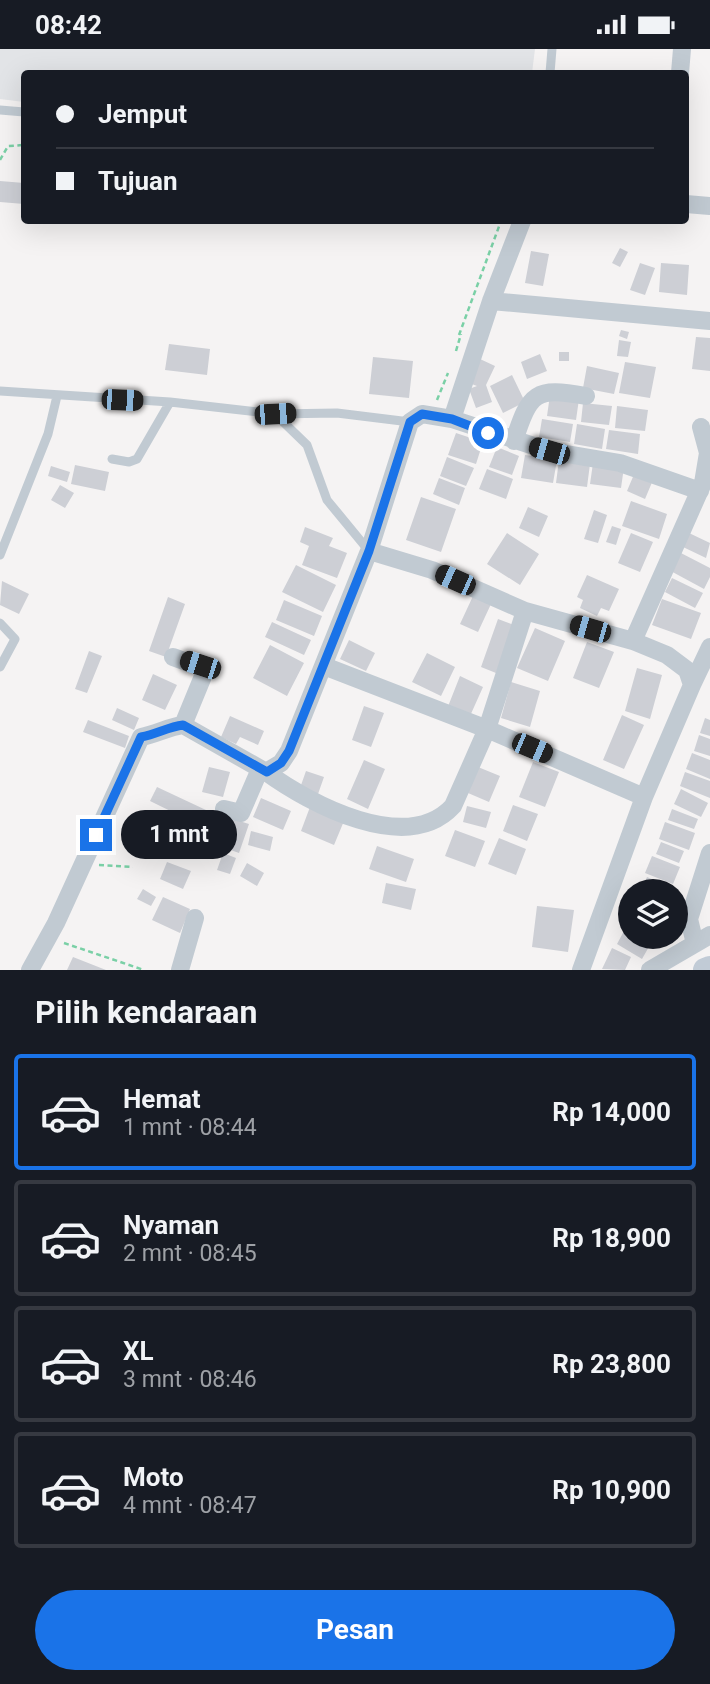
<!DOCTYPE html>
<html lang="id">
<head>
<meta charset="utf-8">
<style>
	body { margin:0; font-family:Roboto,sans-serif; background:#20242c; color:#f1f3f6; height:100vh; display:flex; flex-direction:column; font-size:26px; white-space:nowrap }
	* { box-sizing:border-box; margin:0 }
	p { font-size:23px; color:#9ea1a6 }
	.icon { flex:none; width:38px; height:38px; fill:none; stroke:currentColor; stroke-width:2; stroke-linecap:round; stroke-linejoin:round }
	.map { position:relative; height:921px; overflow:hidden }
	.side { display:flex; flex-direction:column; background:#171b24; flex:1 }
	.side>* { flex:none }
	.top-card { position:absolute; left:21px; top:21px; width:668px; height:154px; border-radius:7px; box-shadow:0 7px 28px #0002; display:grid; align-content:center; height:154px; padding:0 35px; background:#171b24 }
	.controls { position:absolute; left:618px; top:830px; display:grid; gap:14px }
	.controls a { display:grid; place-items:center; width:70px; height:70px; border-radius:50%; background:#171b24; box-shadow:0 7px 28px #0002; font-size:35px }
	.end { position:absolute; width:32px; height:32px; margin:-16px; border:9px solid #1a73e8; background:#fff; box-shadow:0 0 0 4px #fff }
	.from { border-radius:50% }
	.bubble { position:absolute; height:49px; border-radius:24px; background:#171b24; box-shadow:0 7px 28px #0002; font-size:23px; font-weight:700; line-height:49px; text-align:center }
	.car { position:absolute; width:21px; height:42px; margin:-21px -10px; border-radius:9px; box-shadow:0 0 5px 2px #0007; background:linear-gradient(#222 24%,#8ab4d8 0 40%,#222 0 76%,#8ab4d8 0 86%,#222 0) }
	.top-card b { display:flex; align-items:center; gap:24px; height:66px; font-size:26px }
	.top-card b+b { border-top:2px solid #363941 }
	.top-card i { width:18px; height:18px; background:#f1f3f6 }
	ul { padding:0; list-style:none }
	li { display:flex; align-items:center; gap:21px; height:116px; margin:0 14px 10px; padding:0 21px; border:4px solid #363941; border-radius:7px }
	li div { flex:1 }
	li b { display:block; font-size:26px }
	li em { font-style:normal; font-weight:700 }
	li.current { border-color:#1a73e8 }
	li>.icon { width:63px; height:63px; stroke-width:1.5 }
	h2 { padding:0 35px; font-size:32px; line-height:84px }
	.primary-button { display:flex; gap:14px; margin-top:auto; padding:14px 35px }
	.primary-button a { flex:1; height:80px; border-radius:42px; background:#1a73e8; color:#fff; font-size:28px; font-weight:700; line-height:80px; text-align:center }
	.status { display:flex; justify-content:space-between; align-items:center; height:49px; padding:0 35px; background:#171b24; direction:ltr }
	.status svg { height:19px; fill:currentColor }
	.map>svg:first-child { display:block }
	.airport { fill:#e2e4e7 }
	.building { fill:#cdcfd5 }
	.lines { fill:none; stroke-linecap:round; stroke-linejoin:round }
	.path { stroke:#7ad0a6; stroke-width:2.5; stroke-dasharray:5 3.5; stroke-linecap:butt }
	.lane { stroke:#c1cad2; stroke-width:9 }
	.street { stroke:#c1cad2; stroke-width:18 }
	.secondary { stroke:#c1cbd6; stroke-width:24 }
	.route { stroke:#1a73e8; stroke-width:9 }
</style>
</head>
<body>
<div class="status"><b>08:42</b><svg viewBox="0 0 49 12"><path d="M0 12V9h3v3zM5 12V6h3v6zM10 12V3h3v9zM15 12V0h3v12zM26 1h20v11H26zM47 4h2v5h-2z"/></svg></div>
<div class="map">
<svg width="710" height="921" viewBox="0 0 710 921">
	<rect width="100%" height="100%" fill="#f5f3f3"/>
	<!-- airport -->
	<path class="airport" d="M0,0H535L532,24H24V53L0,50Z"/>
	<!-- building -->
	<path class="building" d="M0,132L24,134V155L0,153Z
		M620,199L628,203L620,218L612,214Z
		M531,202L549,205L543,237L525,234Z
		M640,214L655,219L645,246L630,241Z
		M661,214L689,216L687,246L659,243Z
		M621,281L629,283L627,290L619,287Z
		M696,288L710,289V322L692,320Z
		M619,291L631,293L628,308L617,307Z
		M169,295L210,300L207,326L165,321Z
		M559,303H569V312H559Z
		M540,305L547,322L527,330L521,313Z
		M373,308L413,312L409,349L369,345Z
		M480,310L495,317L486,336L492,353L476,359L469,340L477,337L469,334Z
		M625,313L656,318L650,349L619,344Z
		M587,317L619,324L614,345L583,339Z
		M512,326L525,353L503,364L490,337Z
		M550,346L579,350L576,371L547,367Z
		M583,354L612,357L609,376L581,373Z
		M617,357L648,361L645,382L615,379Z
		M542,370L573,375L570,393L539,388Z
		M577,375L605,380L602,400L574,395Z
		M609,381L640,385L638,405L606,400Z
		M456,384L483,393L476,415L448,406Z
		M497,398L519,407L512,426L489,418Z
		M525,406L557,411L553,434L521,429Z
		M447,408L474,419L466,437L440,427Z
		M559,411L590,415L587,438L556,434Z
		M593,414L624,418L621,439L590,435Z
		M75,416L109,423L105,442L71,435Z
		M51,417L70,423L67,433L48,427Z
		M487,420L513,430L506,450L479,440Z
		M635,423L653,431L645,450L627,442Z
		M439,429L465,439L459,456L433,445Z
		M60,436L74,444L65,459L51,451Z
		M421,448L456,460L441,503L406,491Z
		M631,452L667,465L659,490L622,477Z
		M528,458L548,467L539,488L519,479Z
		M594,461L607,466L598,494L584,490Z
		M612,477L621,480L616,496L606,493Z
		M305,478L333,489L329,497L347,504L337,529L302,516L309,497L300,493Z
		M507,484L539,505L520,536L487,515Z
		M631,484L653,493L640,523L618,514Z
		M689,484L710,494L706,509L683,498Z
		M677,502L710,519V528L704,540L667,520Z
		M296,516L336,536L323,563L282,543Z
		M587,526L619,540L609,562L601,559L597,567L580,559L583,551L577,548Z
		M672,529L703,544L695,559L665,543Z
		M2,532L29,545L19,565L0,556Z
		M473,547L491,555L478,583L460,575Z
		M168,548L185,555L166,608L149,602Z
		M662,550L701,564L691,590L652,576Z
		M284,551L322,567L314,587L276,571Z
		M498,570L514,576L496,624L481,618Z
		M272,573L311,591L304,606L265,588Z
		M535,579L565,592L548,632L517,619Z
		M349,591L375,604L366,622L340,610Z
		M587,593L614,603L599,639L573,629Z
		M270,596L304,614L287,647L253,629Z
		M89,602L102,607L87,644L75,640Z
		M427,604L455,618L441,647L412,633Z
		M637,619L662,626L650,670L625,662Z
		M153,625L177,636L165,661L142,651Z
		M460,627L483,638L470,667L447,660Z
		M511,633L540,642L530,678L501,669Z
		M364,657L384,664L371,698L352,691Z
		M117,659L139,669L134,681L112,671Z
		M622,666L644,676L624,720L603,711Z
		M230,667L264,682L258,696L240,688L236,695L221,688Z
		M705,669L710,671V687L700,684Z
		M88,671L129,687L125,699L83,683Z
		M699,686L710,690V707L694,702Z
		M692,704L710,711V730L686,720Z
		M364,711L385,720L368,760L347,750Z
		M533,713L559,723L545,758L519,748Z
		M209,718L230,723L223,748L202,743Z
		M478,718L500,727L489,753L468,744Z
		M306,722L324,728L318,745L300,739Z
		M685,723L710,732V749L680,737Z
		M157,738L206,761L199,776L150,752Z
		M681,740L708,754L701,768L674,755Z
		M261,749L291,762L283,781L253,768Z
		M513,756L538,765L527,792L503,782Z
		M467,757L491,763L486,779L463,773Z
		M310,758L344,772L334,796L301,782Z
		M672,760L698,770L694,780L668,771Z
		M220,766L249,775L239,804L211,794Z
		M665,773L695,784L689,801L659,790Z
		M455,781L485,792L475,818L445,807Z
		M251,782L273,788L270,802L248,796Z
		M499,789L526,800L516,826L488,815Z
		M661,793L684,802L679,814L656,805Z
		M377,797L414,810L406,833L369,820Z
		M223,804L236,809L230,825L217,821Z
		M652,807L680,818L673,835L645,824Z
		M167,813L191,822L183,840L160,830Z
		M247,814L264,824L257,837L240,827Z
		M647,828L679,842L642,840Z
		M386,834L416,840L411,861L382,854Z
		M143,840L156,848L151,857L137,850Z
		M163,848L190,860L180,884L152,871Z
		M537,857L574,861L568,903L532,898Z
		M624,882L650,896L642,910L617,895Z
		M645,887H663L659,895Z
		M612,899L631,908L625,921L602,920Z
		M73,908L106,921H67Z"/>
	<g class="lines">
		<!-- path -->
		<path class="path" d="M0,111L8,97L24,96
			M459,286L501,172
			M456,302L461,285
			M437,351L448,324
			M99,816L133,818
			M64,894L144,921"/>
		<!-- lane -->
		<path class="lane" d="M550,24L552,0
			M0,61L24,63
			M0,342L170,353L275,365L337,364L410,373
			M275,365L307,396L327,451L369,502
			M112,410L129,413L137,410L170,353
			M0,506L48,385L57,347
			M0,574L15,590L0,618"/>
		<!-- street -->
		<path class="street" d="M680,24L682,0
			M686,155L710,157
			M491,252L710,272
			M452,370L491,252L522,172
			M514,392C530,343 535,338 586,347
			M369,502L432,521L525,562L633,592L667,606L687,621L692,636L644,748L581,921
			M633,592L703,434L708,404L701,378
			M173,608L206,620L183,676
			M324,617L487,680L644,748
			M692,636L710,598
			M266,723C310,755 407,807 453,757L487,680L525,562
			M224,760L241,764L260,720
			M695,895L689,870L710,804
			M30,921L56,874L141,688C157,685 168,678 183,676L266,723L281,714L289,702L369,502L410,373L422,365L452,370L549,402L620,414L700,442
			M180,921L195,869
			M650,921L710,886"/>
		<!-- secondary -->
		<path class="secondary" d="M705,921L710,919"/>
	</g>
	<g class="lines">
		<!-- route -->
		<path class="route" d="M96,786L141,688C157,685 168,678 183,676L267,723L281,714L289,702L369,502L410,373L422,365L452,370L488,384"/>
	</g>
</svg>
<div class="controls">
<a><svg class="icon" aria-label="layers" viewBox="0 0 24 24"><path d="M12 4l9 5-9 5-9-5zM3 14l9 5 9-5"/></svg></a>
</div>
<i class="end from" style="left:488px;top:384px"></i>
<i class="end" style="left:96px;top:786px"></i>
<div class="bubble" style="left:121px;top:761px;width:116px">1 mnt</div>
<i class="car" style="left:122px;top:351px;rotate:92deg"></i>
<i class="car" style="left:275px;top:365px;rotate:87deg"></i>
<i class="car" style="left:549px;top:402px;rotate:286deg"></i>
<i class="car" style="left:455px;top:531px;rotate:294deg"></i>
<i class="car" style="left:590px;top:580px;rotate:286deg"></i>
<i class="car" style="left:200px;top:616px;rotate:288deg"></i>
<i class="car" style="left:532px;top:699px;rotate:113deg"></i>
<div class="top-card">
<b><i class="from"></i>Jemput</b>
<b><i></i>Tujuan</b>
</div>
</div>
<section class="side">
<h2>Pilih kendaraan</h2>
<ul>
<li class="current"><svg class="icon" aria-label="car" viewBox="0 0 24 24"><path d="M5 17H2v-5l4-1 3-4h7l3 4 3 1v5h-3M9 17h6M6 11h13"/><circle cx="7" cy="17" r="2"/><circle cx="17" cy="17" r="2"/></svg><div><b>Hemat</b><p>1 mnt · 08:44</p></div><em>Rp 14,000</em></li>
<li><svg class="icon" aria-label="car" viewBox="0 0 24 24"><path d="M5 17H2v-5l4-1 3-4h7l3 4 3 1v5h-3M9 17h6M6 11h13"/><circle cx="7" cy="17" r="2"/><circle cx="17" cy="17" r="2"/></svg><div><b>Nyaman</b><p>2 mnt · 08:45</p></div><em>Rp 18,900</em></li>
<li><svg class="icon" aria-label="car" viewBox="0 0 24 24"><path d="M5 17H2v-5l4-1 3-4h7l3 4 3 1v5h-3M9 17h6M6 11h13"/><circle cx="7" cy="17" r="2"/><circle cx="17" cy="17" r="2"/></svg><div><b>XL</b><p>3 mnt · 08:46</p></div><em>Rp 23,800</em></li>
<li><svg class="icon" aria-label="car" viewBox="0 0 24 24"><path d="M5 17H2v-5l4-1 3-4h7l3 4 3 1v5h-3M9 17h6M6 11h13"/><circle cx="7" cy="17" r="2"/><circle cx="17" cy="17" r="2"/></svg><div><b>Moto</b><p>4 mnt · 08:47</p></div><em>Rp 10,900</em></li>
</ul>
<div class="primary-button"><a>Pesan</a></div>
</section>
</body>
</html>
